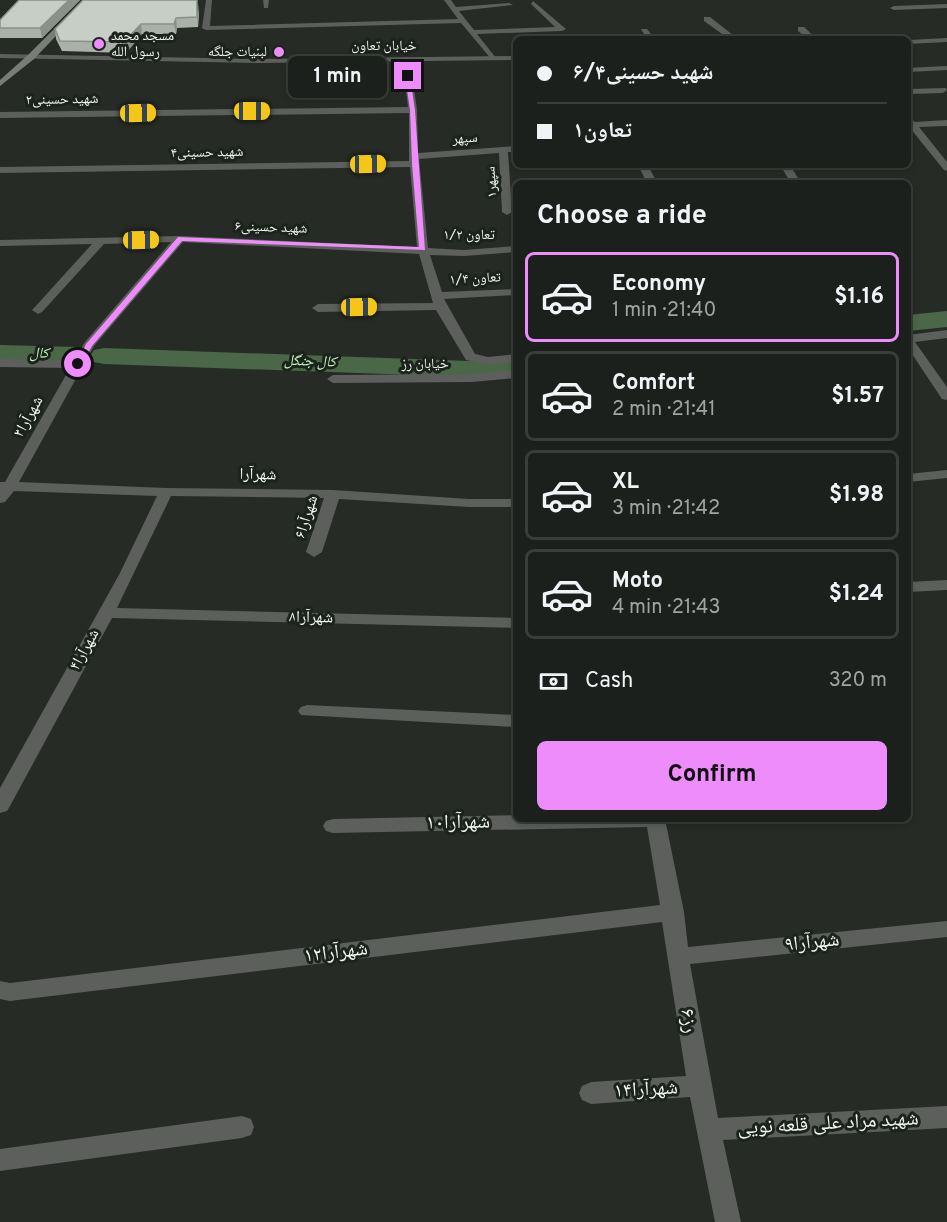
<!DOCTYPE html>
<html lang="en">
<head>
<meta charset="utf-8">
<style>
	body { margin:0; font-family:Overpass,"Noto Naskh Arabic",sans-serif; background:#252825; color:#f1f3f6; height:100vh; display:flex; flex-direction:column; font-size:22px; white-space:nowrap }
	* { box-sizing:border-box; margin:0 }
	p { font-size:20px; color:#a0a3a3 }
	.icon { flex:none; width:33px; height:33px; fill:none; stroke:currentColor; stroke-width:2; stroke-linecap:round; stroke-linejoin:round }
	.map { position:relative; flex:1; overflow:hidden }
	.panel { position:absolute; left:513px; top:180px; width:398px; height:642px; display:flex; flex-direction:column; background:#1c201c; border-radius:9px; box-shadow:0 3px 9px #0003,0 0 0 2px #3a3e3b }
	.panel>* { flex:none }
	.top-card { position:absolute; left:513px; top:36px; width:398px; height:132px; border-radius:9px; box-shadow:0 3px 9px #0003,0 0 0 2px #3a3e3b; display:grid; align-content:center; height:132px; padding:0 24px; background:#1c201c }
	.end { position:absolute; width:27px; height:27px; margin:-14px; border:8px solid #ed8cfa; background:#111; box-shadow:0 0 0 3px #111 }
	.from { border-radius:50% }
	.bubble { position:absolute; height:42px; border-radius:9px; background:#1c201c; box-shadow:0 3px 9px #0003,0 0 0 2px #3a3e3b; font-size:20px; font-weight:700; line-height:42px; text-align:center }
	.car { position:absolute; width:18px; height:36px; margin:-18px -9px; border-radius:8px; box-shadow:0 0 4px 2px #0007; background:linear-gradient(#f5c518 24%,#345 0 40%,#f5c518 0 76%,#345 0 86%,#f5c518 0) }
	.top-card b { display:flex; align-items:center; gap:21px; height:57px; font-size:22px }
	.top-card b+b { border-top:2px solid #3a3e3b }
	.top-card i { width:15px; height:15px; background:#f1f3f6 }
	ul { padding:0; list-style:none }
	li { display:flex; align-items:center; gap:18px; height:90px; margin:0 12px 9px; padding:0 12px; border:3px solid #3a3e3b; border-radius:9px }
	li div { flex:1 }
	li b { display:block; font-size:22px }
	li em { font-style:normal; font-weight:700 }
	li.on { border-color:#ed8cfa }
	li>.icon { width:54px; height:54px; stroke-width:1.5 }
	h2 { padding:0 24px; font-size:27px; line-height:72px }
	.pay { display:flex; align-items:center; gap:15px; height:66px; padding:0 24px; font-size:22px }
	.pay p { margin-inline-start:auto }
	.button { display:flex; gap:12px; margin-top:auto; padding:12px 24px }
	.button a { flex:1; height:69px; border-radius:9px; background:#ed8cfa; color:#111; font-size:24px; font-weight:700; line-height:69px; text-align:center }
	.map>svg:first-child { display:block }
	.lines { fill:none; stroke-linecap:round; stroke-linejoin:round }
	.canal { fill:#4a6847; fill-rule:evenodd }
	.minor { fill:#5c5f5c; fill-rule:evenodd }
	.tertiary { fill:#5c5f5c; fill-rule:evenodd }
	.secondary { fill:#787d78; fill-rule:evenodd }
	.wall { fill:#aab1a9 }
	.shaded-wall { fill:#8b908a }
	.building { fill:#c6cec5; stroke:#8b908a; stroke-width:1.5 }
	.route { fill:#ed8cfa }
	.poi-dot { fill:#ed8cfa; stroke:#1c221c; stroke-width:2 }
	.labels { text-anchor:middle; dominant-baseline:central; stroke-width:6; stroke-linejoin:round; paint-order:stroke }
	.far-poi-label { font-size:14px; fill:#f1f5f1; stroke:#1c221c; text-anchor:start }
	.far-street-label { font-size:14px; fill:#f1f5f1; stroke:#1c221c }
	.far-water-label { font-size:15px; font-style:italic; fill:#c1f5bc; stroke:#1c221c }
	.street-label { font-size:16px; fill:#f1f5f1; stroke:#1c221c }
	.near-street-label { font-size:20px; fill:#f1f5f1; stroke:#1c221c }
</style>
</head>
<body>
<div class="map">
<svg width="947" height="1222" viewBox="0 0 947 1222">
	<rect width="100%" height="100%" fill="#262b25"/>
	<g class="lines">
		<!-- canal -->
		<path class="canal" d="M947,311V327L908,331V315Z
			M0,345L77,347L87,349L91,355L87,361L77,363L0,361Z
			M104,348L497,362L516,360V376L497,378L104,364L94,362L90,356L94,350Z"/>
		<!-- minor -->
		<path class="minor" d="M206,0H212L210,26L458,19L444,0H451L456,7L509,3L513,5L459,11L474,30L555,27L531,4L533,1L566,29L562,31L477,34L496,58L492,60L461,23L206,30L202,28Z
			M263,0H269L268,8H264Z
			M947,4V8L894,10L890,8L894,6Z
			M704,17H710L738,39H729L704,21Z
			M798,27H804L817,39H808L798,31Z
			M641,29H647L655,39H647Z
			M406,57L410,59L417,110L418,153L516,146V152H508L512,212L507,215L502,212L499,153L419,159L428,248L464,250L516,246V252L464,256L430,255L442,292L516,289V295L444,299L475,354L488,357L516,354V362L488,365L466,360L436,310L318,312L312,308L318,304L433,303L419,254L183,242L94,346L19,482L166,488L333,490L469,499H516V507H469L339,499L322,552L314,557L306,552L324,498L171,496L117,608L516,618V628L112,618L10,806L7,811L0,813V788L120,573L157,496L14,491L5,502L0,503V482H5L70,368L0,367V359L74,360L85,342L171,242L104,244L42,312L38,314L32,310L34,308L92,244L0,246V240L180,236L417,247L410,167L0,173V167L409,161V113L0,118V112L408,107L402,59Z
			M947,66V70L908,72V68Z
			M946,88L947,90L943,93L908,94V89Z
			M908,116L915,122L947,120V126L919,127L947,162V171L944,170L910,128H908Z
			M638,165H648L657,183H647Z
			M780,165H790L801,183H791Z
			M947,330V338L915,342L947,387V400L942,399L908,348V335Z
			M516,370V378L472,382L333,383L327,379L333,375L472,374Z
			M947,470V478L908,482V474Z
			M947,580V590L908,592V582Z
			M307,705L516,715V727L301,715L298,711L301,707Z
			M516,815V819H665L684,912L688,947L947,921V937L690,964L718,1118L947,1106V1128L723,1140L741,1222H715L690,1097L591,1104L582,1100L579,1093L582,1086L591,1082L686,1076L662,922L10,1001L0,999V981L10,983L660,905L647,827L333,833L326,831L323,826L326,821L333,819Z
			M242,1116L251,1119L254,1127L251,1135L242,1138L0,1171V1149Z"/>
		<!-- tertiary -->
		<path class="tertiary" d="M947,38V42L908,44V40Z
			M0,54L259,59L516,56V60L259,63L0,58Z"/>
		<!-- secondary -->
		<path class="secondary" d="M83,0H90L34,59L0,86V80L28,55Z"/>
	</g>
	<!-- wall -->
	<path class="wall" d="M80,0L42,38H0V20Z
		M199,13L198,27L177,28L176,34H142L126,53L62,51L56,39L55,29Z"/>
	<!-- shaded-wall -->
	<path class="shaded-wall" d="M69,0H80L42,38L40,28Z
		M198,3L199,13L198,27L197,17Z
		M176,18L177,28L176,34L174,24Z
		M141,24L142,34L126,53L124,42Z"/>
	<!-- building -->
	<path class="building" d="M19,0H69L40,28H0V20Z
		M83,0H197V17L176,18L174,24H141L124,42L60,41L55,29Z"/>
	<!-- route -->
	<path class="route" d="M408,75L410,76L415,110L425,250L182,241L92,346L81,366H76L86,344L178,237L419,247L412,164L410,110L405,76Z"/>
	<!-- markers -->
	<g class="poi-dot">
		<circle cx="99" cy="44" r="6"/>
		<circle cx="279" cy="52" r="6"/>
	</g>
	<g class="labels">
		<!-- far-poi labels -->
		<g class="far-poi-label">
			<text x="111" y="36">مسجد محمد<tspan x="111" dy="16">رسول الله</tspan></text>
			<text x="267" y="52" text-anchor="end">لبنیات جلگه</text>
		</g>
		<!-- far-street labels -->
		<g class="far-street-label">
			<text x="384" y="46">خیابان تعاون</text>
			<text transform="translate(62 100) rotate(-1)">شهید حسینی۲</text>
			<text transform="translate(465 139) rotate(-4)">سپهر</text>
			<text transform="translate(207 153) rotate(-1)">شهید حسینی۴</text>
			<text transform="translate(492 182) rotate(-94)">سپهر۱</text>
			<text transform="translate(271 228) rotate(2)">شهید حسینی۶</text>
			<text x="469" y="235">تعاون ۱/۲</text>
			<text transform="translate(475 279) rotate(-3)">تعاون ۱/۴</text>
			<text x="425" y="364">خیابان رز</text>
		</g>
		<!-- far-water labels -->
		<g class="far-water-label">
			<text transform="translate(39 354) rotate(2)">کال</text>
			<text transform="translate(310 362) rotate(2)">کال جنگل</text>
		</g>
		<!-- street labels -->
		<g class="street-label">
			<text transform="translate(29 417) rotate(-61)">شهرآرا۳</text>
			<text transform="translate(258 475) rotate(1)">شهرآرا</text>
			<text transform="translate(307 517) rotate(-72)">شهرآرا۶</text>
			<text transform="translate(311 618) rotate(1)">شهرآرا۸</text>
			<text transform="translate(85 650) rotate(-61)">شهرآرا۴</text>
		</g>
		<!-- near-street labels -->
		<g class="near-street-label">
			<text transform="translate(458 823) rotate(-1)">شهرآرا۱۰</text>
			<text transform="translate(812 943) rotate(-6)">شهرآرا۹</text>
			<text transform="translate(336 953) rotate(-7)">شهرآرا۱۲</text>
			<text transform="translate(688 1021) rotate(80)">رز۶</text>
			<text transform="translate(646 1090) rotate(-3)">شهرآرا۱۴</text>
			<text transform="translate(828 1124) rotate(-3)">شهید مراد علی قلعه نویی</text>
		</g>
	</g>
</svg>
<i class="end from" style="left:78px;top:364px"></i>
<i class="end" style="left:408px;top:76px"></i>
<div class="bubble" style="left:288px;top:56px;width:99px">1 min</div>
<i class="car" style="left:252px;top:111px;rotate:90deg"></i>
<i class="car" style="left:138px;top:113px;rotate:89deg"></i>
<i class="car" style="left:368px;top:164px;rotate:89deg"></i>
<i class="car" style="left:141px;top:240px;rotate:89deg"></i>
<i class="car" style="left:359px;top:307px;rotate:89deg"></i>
<div class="top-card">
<b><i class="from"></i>شهید حسینی۶/۴</b>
<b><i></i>تعاون۱</b>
</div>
<section class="panel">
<h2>Choose a ride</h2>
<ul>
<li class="on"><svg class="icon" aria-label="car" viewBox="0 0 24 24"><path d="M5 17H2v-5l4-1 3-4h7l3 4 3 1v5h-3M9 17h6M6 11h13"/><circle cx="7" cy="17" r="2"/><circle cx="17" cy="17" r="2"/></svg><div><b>Economy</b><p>1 min · 21:40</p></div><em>$1.16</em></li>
<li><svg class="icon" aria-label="car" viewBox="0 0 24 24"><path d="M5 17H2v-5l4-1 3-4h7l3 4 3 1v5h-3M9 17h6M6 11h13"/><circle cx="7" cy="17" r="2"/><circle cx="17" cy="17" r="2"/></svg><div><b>Comfort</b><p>2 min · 21:41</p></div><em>$1.57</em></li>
<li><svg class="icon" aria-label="car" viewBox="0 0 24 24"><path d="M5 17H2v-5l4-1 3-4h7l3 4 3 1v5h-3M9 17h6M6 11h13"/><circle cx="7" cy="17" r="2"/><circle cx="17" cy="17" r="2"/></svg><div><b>XL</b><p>3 min · 21:42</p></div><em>$1.98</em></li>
<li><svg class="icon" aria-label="car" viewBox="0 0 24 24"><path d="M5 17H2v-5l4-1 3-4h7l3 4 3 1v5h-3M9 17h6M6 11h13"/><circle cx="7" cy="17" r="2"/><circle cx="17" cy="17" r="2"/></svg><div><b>Moto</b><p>4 min · 21:43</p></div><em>$1.24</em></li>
</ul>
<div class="pay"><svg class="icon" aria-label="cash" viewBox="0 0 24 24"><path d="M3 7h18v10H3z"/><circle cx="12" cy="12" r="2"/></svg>Cash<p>320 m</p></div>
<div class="button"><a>Confirm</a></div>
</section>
</div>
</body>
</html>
